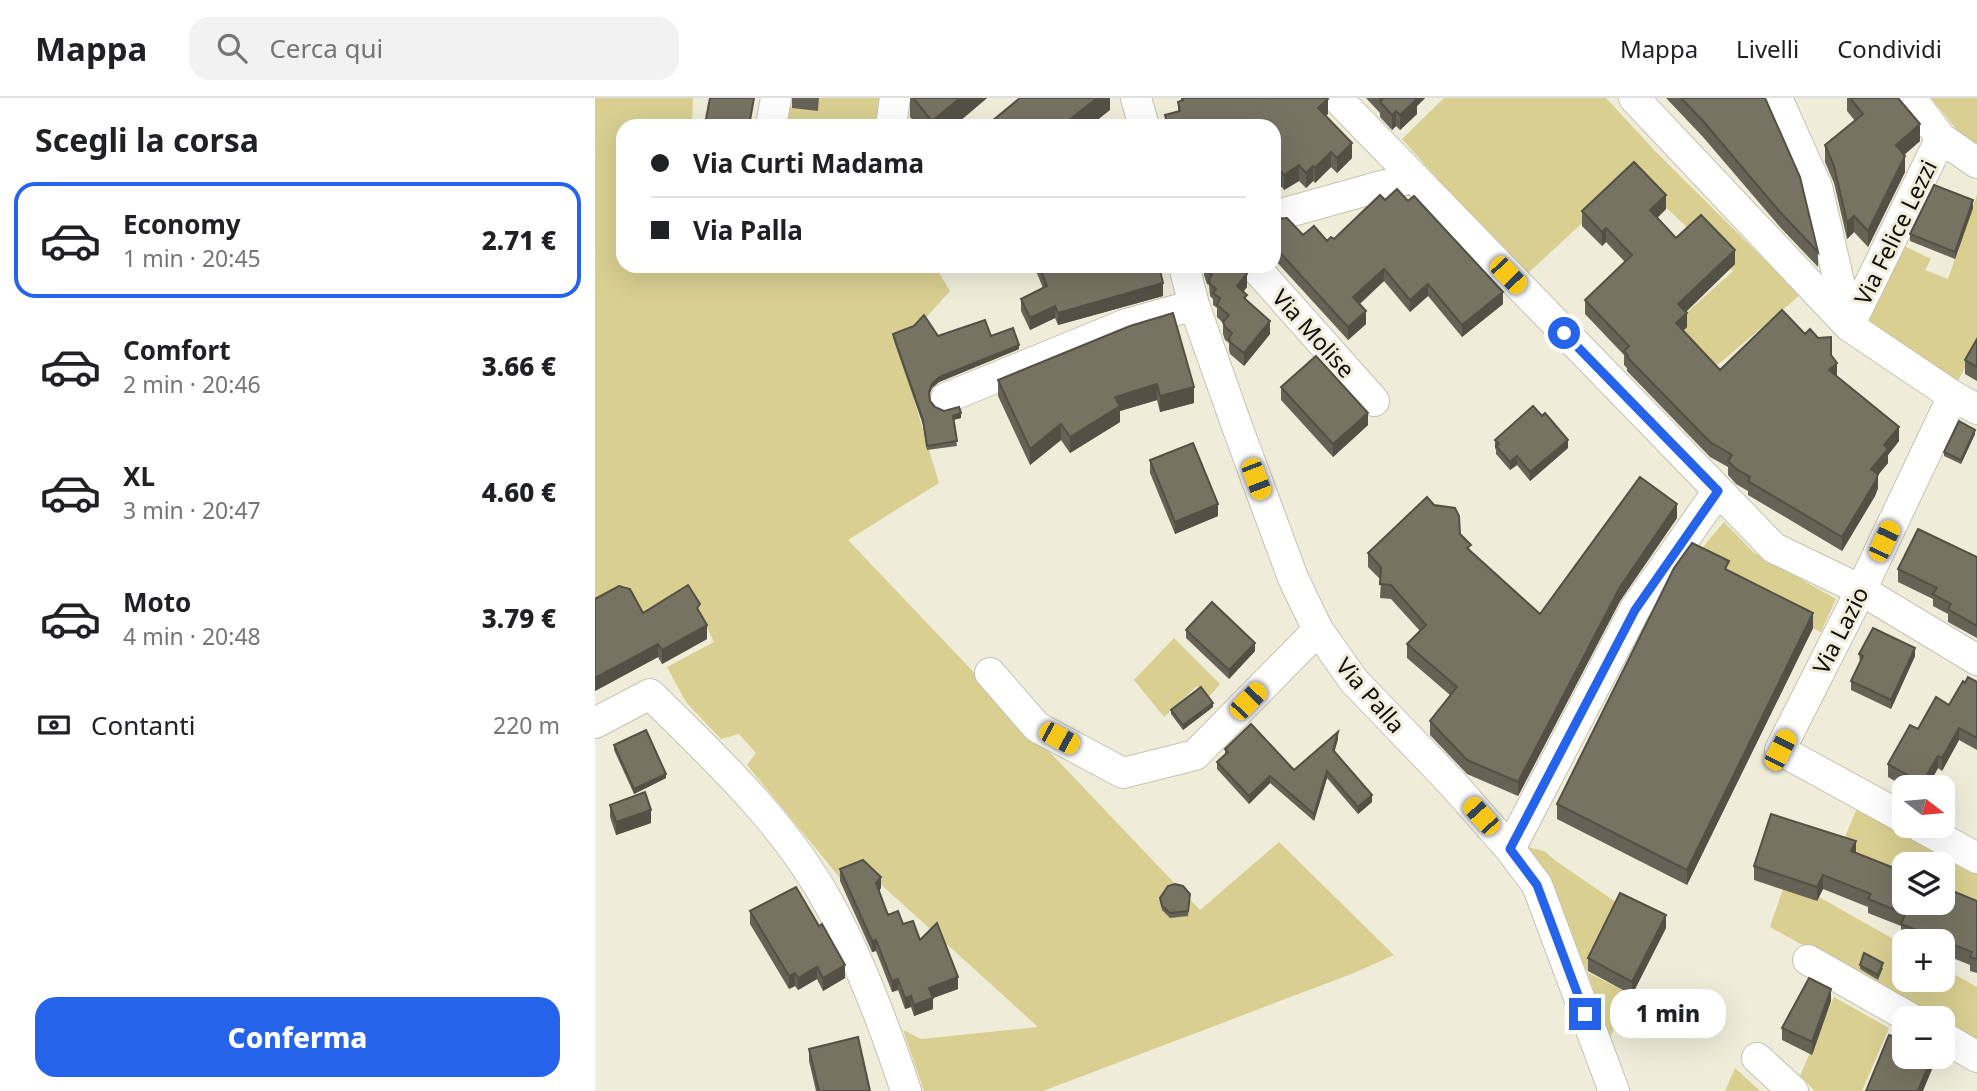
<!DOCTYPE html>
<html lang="it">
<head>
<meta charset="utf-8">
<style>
	body { margin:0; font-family:"Noto Sans",sans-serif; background:#f2f2f2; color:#202124; height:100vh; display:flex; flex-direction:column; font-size:26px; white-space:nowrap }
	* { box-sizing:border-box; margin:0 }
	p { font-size:23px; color:#757577 }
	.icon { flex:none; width:38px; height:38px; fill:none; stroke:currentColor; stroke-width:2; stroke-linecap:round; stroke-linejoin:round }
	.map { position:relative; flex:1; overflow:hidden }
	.details { display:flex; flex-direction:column; background:#fff; width:595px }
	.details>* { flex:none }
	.top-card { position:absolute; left:21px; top:21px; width:665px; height:154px; border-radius:21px; box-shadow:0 7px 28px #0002; display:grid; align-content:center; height:154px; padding:0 35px; background:#fff }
	.needle { width:46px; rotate:106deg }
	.buttons { position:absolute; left:1297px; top:677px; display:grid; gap:14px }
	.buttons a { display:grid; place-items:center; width:63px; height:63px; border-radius:14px; background:#fff; box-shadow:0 7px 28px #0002; font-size:35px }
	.end { position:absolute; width:32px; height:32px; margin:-16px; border:9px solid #2563eb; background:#fff; box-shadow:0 0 0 4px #fff }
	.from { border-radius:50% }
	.bubble { position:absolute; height:49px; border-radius:21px; background:#fff; box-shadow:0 7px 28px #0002; font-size:23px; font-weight:800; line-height:49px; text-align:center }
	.car { position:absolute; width:21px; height:42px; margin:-21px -10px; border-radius:9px; box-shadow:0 0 5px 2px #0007; background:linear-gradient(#f5c518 24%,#345 0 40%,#f5c518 0 76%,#345 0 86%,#f5c518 0) }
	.top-card b { display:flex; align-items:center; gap:24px; height:66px; font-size:26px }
	.top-card b+b { border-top:2px solid #e0e0e0 }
	.top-card i { width:18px; height:18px; background:#202124 }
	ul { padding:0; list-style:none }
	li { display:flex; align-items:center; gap:21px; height:116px; margin:0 14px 10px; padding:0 21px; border:4px solid transparent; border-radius:21px }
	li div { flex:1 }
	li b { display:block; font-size:26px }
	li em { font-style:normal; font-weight:800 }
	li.on { border-color:#2563eb }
	li>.icon { width:63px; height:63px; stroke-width:1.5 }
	h2 { padding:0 35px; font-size:32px; line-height:84px }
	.pay { display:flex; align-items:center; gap:18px; height:77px; padding:0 35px; font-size:26px }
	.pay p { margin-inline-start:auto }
	.action { display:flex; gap:14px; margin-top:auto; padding:14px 35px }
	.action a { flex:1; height:80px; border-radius:21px; background:#2563eb; color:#fff; font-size:28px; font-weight:800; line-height:80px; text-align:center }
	header { display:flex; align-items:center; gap:42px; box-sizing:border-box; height:98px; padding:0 35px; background:#fff; border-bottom:2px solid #e0e0e0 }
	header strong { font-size:33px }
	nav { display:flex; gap:38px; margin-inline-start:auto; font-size:24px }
	.search { width:490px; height:63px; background:#f2f2f2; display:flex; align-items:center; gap:18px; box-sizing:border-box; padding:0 24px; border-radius:21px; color:#757577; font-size:26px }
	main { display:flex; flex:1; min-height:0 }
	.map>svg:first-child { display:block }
	.green { fill:#d8cf90 }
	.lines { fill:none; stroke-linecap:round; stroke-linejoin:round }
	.minor-casing { stroke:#c5c2b1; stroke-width:32 }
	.minor { stroke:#fff; stroke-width:30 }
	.wall { fill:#656355 }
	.shaded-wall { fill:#535045 }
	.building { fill:#767363; stroke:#535045; stroke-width:2 }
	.route { stroke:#2563eb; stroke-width:9 }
	.labels { text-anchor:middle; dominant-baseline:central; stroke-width:6; stroke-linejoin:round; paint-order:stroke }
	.street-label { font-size:23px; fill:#0e0d07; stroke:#efedda }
</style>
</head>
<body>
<header>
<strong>Mappa</strong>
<div class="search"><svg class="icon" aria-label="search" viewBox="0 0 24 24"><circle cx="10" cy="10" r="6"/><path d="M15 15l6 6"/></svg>Cerca qui</div>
<nav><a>Mappa</a><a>Livelli</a><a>Condividi</a></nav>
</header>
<main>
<section class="details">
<h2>Scegli la corsa</h2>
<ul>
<li class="on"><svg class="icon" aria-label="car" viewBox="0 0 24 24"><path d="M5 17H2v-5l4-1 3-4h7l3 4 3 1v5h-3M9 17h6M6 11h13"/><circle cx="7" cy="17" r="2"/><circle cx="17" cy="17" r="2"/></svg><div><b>Economy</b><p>1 min · 20:45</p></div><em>2.71 €</em></li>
<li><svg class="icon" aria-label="car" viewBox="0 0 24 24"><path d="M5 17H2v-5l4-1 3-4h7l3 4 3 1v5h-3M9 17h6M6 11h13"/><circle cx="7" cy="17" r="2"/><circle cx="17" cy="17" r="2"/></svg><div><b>Comfort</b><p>2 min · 20:46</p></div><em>3.66 €</em></li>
<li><svg class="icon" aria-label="car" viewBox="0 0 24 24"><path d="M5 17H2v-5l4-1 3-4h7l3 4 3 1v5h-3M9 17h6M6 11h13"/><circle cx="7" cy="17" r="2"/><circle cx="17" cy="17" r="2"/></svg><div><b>XL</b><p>3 min · 20:47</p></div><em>4.60 €</em></li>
<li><svg class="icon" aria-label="car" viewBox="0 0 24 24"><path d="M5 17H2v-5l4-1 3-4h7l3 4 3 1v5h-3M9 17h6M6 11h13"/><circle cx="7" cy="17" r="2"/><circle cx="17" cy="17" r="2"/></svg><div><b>Moto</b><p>4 min · 20:48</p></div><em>3.79 €</em></li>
</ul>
<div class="pay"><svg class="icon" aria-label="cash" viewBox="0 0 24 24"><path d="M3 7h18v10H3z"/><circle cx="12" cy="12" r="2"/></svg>Contanti<p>220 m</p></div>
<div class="action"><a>Conferma</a></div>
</section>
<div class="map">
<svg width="1382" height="993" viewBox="0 0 1382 993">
	<rect width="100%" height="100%" fill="#efedda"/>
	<!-- green -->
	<path class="green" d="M0,0H98L97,28H28V168H340L355,193L319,233V302L344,385L253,442L605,812L684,744L799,857L759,875L448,993H329L308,932L326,941L443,929L269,771L245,780L152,667L161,655L144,636L126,641L91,604L72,569L119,544L93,492L49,518L29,489L0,503Z
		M224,0H288L289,28H190L195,9L223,13Z
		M849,0H1011L1062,55L1205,197L1119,270L1080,225L1138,173L1038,78L930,178L807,41Z
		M1336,0H1382V49L1371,43Z
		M1382,97V250L1362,284L1269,227L1305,146L1336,161L1330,172L1353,181Z
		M1129,424L1158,454L1241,501L1226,534L1169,507L1044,763L1012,746L1098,461Z
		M579,540L625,586L613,600L602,588L569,619L539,582Z
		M1263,708L1382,775V826L1348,805V766H1309V784L1246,748Z
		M933,749L949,753L961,763L1025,807L992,874L1037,897L1015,939L992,874L963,810L952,777Z
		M1188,791L1224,799L1309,847V882H1348V870L1382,889V943L1348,924V920H1341L1175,829Z
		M1239,899L1294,930L1267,993H1220L1205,978Z
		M1140,970L1165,993H1130Z"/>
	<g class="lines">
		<!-- minor casing -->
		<g class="minor-casing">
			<path id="minor" d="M541,0L549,28
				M742,0L1179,450L1266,492L1382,562
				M1039,0L1254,228L1358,298L1382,311
				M1182,0L1222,89L1254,227
				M1316,0L1346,40L1382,65
				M176,28L181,0
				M296,28L300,0
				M679,118L819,79
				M589,168L599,207L643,331L698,480L723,532L759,583L857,685L915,751L942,787L1019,993
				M659,168L779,303
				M1254,228L1346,40
				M351,300L529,227L599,207
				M395,575L442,629L528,675L600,657L723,532
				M0,625L55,596C120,660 190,725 234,806C266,865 290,929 311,993
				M1309,720L1185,652L1266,492L1358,298
				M1324,728L1382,760
				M915,751L1040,511L1123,393
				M1213,862L1315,920
				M1348,939L1382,959
				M1162,960L1198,993"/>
		</g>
		<!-- minor -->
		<use href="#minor" class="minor"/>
	</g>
	<!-- wall -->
	<path class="wall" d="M197,0H224L223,13L197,10Z
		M315,0H392L359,28H323L315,19Z
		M586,0H732L733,16L730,18L757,60L742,75L736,69L720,85L718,83L711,90L704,83L689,92L687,89L679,28H570V17L583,14V4L586,3Z
		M771,0H830L822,8V16L805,32L801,28L797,32L785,19V15Z
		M1071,0H1170L1223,154V169L1185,129L1108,39Z
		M1252,0H1303L1325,43L1309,57L1310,74L1273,149L1259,134L1252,141L1239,85L1230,64V47L1260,23L1252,13Z
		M790,102L908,206L867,239L833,198L815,214L789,183L765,206L771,226L753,242L679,161V121L708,137L732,143L739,141Z
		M1378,110L1360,161L1315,143V136Z
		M1071,111L1062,120L1081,140L1140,166L1091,214L1092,229L1088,233L1125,272L1210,236L1236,258L1242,279L1304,343L1293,357V365L1283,377V390L1280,398L1247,453L1153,397V393L1141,386L1133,377V369L1115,359L1032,273V270L1029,267V257L990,216V202L1030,164L1011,144L1007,148L987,128V113Z
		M439,168H564L568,198L463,227L460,220L435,232L426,213V201L448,190Z
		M609,168H642L652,189L648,194L652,203L675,236L649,268L635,256L634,252V245L630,242L628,236V225L622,219V210L618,207V201L615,198L614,187L612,186L609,177Z
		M535,228L599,305L565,314L562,302L525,313V324L475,355L466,342L435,367L403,298V282Z
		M298,236L343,238H396L424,251L344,284L337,290L334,297L335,303L340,309L366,320L358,322L362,348L332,352L328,327L298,240Z
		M1382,241V283L1370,276V262Z
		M686,289L773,327L738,359L686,302Z
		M1380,336L1366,366L1349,358V354Z
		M900,342L973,350L935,383L922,367L915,372L901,356V352L900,350Z
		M555,362L623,418L580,436L555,375Z
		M1082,420L1025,503L923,698L872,676L835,637V623L855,597L812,560V546L825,533L796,501L785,500L786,482L773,469V455L865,436L876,453L945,516Z
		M1382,459V540L1353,524V516L1338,508V501L1303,484V471Z
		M1134,473L1218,530L1092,787L962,721V706Z
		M0,501L48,515L105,514L112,541L67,566L63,559L0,593Z
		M591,532L660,553L634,581L591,540Z
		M1264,556L1320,558L1296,611L1256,592V583L1265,565Z
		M1382,584V652L1364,642L1347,673L1343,670L1332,690H1312L1293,679V666L1323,631L1354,607L1370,585Z
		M618,609L588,632L576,616V612Z
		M743,641L739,654L777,704L763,716L732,680L719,723L675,685L654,706L622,671V664L630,656V651L699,672Z
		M19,647L71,680L39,696L19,652Z
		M15,707L56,725L21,737L15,719Z
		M1261,755L1382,803V875L1375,873V867L1348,856V844H1315L1306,840V828L1273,815V809L1228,791L1222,803L1159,782V768Z
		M245,771L286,790L284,793L293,817L308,826L325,842L363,891L338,900V911L319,918L316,909L310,911L303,892L297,894L281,853L277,854L245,783Z
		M565,800L595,801L593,818L575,820L567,812Z
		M155,813L250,880L228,893L222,881L203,892L200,888L194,891L155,826Z
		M1071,830L1037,897L993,873V860Z
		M1265,867L1288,870L1283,882L1265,871Z
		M1236,903L1217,957L1187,942V930Z
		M214,951L275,993H221L214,963Z"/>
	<!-- shaded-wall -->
	<path class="shaded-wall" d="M365,0H392L359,28H337V23Z
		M502,0H515V12L495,28H467Z
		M817,0H830L822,8V16L805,32V17Z
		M733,1V16L723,25V10Z
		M801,13V28L797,32V17Z
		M1325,26V43L1301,64V47Z
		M757,45V60L742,75V60Z
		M736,54V69L720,85V70Z
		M1310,58V74L1273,149V133Z
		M704,67V83L689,92V77Z
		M718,68V83L711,90V75Z
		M687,74V89L679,92V76Z
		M1071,97V111L1055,127V112Z
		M1378,102V110L1360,161V154Z
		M1259,118V134L1252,141V124Z
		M1011,130V144L1007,148V134Z
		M1140,152V166L1083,221V206Z
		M789,171V183L758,211V199Z
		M652,176V189L642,201V188Z
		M568,185V198L463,227V215Z
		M833,186V198L815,214V202Z
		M908,194V206L867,239V227Z
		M460,208V220L435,232V220Z
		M771,213V226L753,242V229Z
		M1092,215V229L1081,239V225Z
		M675,223V236L649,268V255Z
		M424,247V251L344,284L337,290L334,298V294L337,286L344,279Z
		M1242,265V279L1234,272Z
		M562,286V302L525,313V324L475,355V339L520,299Z
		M599,289V305L565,314V298Z
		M366,315V320L358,322V318Z
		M773,315V327L738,359V346Z
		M466,326V342L435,367V351Z
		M1304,329V343L1293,357V365L1283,377V390L1280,398L1247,453V439L1276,371L1289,347Z
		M1380,332V336L1366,366V362Z
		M973,342V350L935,383V374Z
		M922,358V367L915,372V364Z
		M623,406V418L580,436V424Z
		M1082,406V420L1025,503L923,698V684L1025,489Z
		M1218,515V530L1092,787V772Z
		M112,527V541L67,566V552Z
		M660,545V553L634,581V572Z
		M63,546V559L0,593V580Z
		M1320,550V558L1296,611V602Z
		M618,605V609L588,632V627Z
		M1364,630V642L1347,673V660Z
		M743,634V641L738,659V652Z
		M1343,658V670L1332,690H1327V685Z
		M732,673V680L719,723V716Z
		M71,676V680L39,696V691Z
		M675,678V685L654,706V698Z
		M777,697V704L763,716V709Z
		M56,712V725L21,737V724Z
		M1261,743V757L1256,753Z
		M1228,777V791L1222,803V789Z
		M286,779V790L281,796V785Z
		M1071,817V830L1037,897V884Z
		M281,842V853L277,854V843Z
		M250,867V880L228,893V880Z
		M222,869V881L203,892V880Z
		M200,875V888L194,891V878Z
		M363,879V891L338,900V911L319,918V907L334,890Z
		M303,881V892L297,894V883Z
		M1236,891V903L1217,957V944Z
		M316,898V909L310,911V900Z
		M1337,959H1338V969L1328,993H1323Z"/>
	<!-- building -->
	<path class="building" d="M115,0H159L154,28H94V23L110,26Z
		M318,0H365L337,23Z
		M425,0H502L467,28H391Z
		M588,0H732L733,1L723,10L757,45L742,60L736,54L720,70L718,68L711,75L704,67L689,77L687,74L679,76V28H573L570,17L585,13L583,4L588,2Z
		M785,0H820L822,1L805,17L801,13L797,17L785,4L787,2Z
		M1086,0H1170L1205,79L1223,154L1185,114L1108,23Z
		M1255,0H1303L1325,26L1301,47L1310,58L1273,133L1259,118L1252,124L1239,68L1230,47L1268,16Z
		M1039,64L1071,97L1055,112L1081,140L1106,117L1140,152L1083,206L1092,215L1081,225L1125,272L1187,212L1210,236L1215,231L1223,240L1236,239V257L1242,265L1234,272L1304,329L1289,347L1293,351L1276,371L1283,376L1280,384L1247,439L1153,383L1155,379L1141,371L1133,363L1137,357L1115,344L1032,259L1033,258L1029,253L1034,248L990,202L1037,157L1011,130L1007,134L987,113Z
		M1339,87L1378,102L1360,154L1315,136Z
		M802,91L813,103L819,98L908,194L867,227L833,186L815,202L789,171L758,199L771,213L753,229L679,148V121L692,120L708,137L719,128L732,143L736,139L739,141L785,97L790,102Z
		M444,168H564L568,185L463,215L460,208L435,220L426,201L452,188Z
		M610,168H642L652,176L642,188L652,197L649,200L675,223L649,255L635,244L634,240L637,235L630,229L628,224L634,217L622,207L625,200L618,195L621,191L615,186L614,181L617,177L612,173Z
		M578,215L599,289L565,298L562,286L520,299L525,308L475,339L466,326L435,351L403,282L535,228Z
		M329,217L343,238L390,222L396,238L418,230L424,247L344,279L337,286L334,294L335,303L340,309L349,313L364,309L366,315L358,318L362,343L332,348L328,322L298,236L319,228Z
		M1382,241V269L1370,262Z
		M721,258L773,315L738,346L686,289Z
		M938,308L947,318L950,315L973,342L935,374L922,358L915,364L901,348L904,346L900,342Z
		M1364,323L1380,332L1366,362L1349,354Z
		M598,345L623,406L580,424L555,362Z
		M1045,379L1082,406L1025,489L923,684L872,662L835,623L862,589L812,546L831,527L796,487L785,486L786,469L773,455L832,399L839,407L860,410L864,418L865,436L876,447L872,450L945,516Z
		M1323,431L1382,459V528L1353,511L1356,506L1338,496L1342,490L1303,471Z
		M1097,445L1134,463L1130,471L1218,515L1092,772L962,706L1079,470Z
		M93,487L105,506L102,510L112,527L67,552L63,546L0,580V501L24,488L35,491L48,515Z
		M617,504L660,545L634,572L591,532Z
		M1278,530L1320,550L1296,602L1256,583L1268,558L1264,556Z
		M1373,579L1382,584V640L1364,630L1347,660L1343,658L1327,685L1293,666L1315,627L1323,631L1341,599L1354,607L1368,583L1370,585Z
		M606,589L618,605L588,627L576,612Z
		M656,626L699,672L743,634L738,652L777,697L763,709L732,673L719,716L675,678L654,698L622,664L633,654L630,651Z
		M51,632L71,676L39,691L19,647Z
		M50,694L56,712L21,724L15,707Z
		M1176,716L1261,743L1256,753L1309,774V805H1348V789L1382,803V861L1375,859L1377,854L1306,826L1310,816L1273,801L1276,796L1228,777L1222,789L1159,768Z
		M268,762L286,779L281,785L293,817L303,813L308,826L318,823L325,842L342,825L363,879L334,890L338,900L319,907L316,898L310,900L303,881L297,883L281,842L277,843L245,771Z
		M580,786L588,788L595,796L593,813L575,815L567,808L565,800L573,788Z
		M201,789L224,828L227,826L250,867L228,880L222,869L203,880L200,875L194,878L155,813Z
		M1025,795L1071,817L1037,884L993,860Z
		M1269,855L1288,865L1283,877L1265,867Z
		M1214,880L1236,891L1217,944L1187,930Z
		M1294,937L1309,944V959H1337L1323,993H1271Z
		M263,939L275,993H224L214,951Z"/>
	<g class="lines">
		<!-- route -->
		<path class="route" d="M969,235L1123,393L1040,512L915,751L942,787L990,916"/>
	</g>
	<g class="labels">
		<!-- street labels -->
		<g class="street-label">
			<text transform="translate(1300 134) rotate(-64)">Via Felice Lezzi</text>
			<text transform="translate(719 235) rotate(48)">Via Molise</text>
			<text transform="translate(1245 532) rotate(-63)">Via Lazio</text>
			<text transform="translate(776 597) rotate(49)">Via Palla</text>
		</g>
	</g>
</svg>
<div class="buttons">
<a><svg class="needle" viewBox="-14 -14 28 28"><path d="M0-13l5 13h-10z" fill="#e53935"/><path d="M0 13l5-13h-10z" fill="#757577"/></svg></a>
<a><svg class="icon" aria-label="layers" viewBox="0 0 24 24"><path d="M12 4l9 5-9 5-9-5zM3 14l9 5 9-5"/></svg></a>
<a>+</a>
<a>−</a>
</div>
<i class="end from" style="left:969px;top:235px"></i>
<i class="end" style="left:990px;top:916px"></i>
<div class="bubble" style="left:1015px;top:891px;width:116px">1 min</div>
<i class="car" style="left:913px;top:177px;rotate:136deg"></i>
<i class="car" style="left:661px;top:381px;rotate:159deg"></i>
<i class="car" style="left:1289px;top:443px;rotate:25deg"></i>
<i class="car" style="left:653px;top:603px;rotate:44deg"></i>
<i class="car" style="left:464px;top:640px;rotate:118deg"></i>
<i class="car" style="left:1185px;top:652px;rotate:27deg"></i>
<i class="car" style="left:886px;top:718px;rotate:318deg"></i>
<div class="top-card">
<b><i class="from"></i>Via Curti Madama</b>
<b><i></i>Via Palla</b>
</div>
</div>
</main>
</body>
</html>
